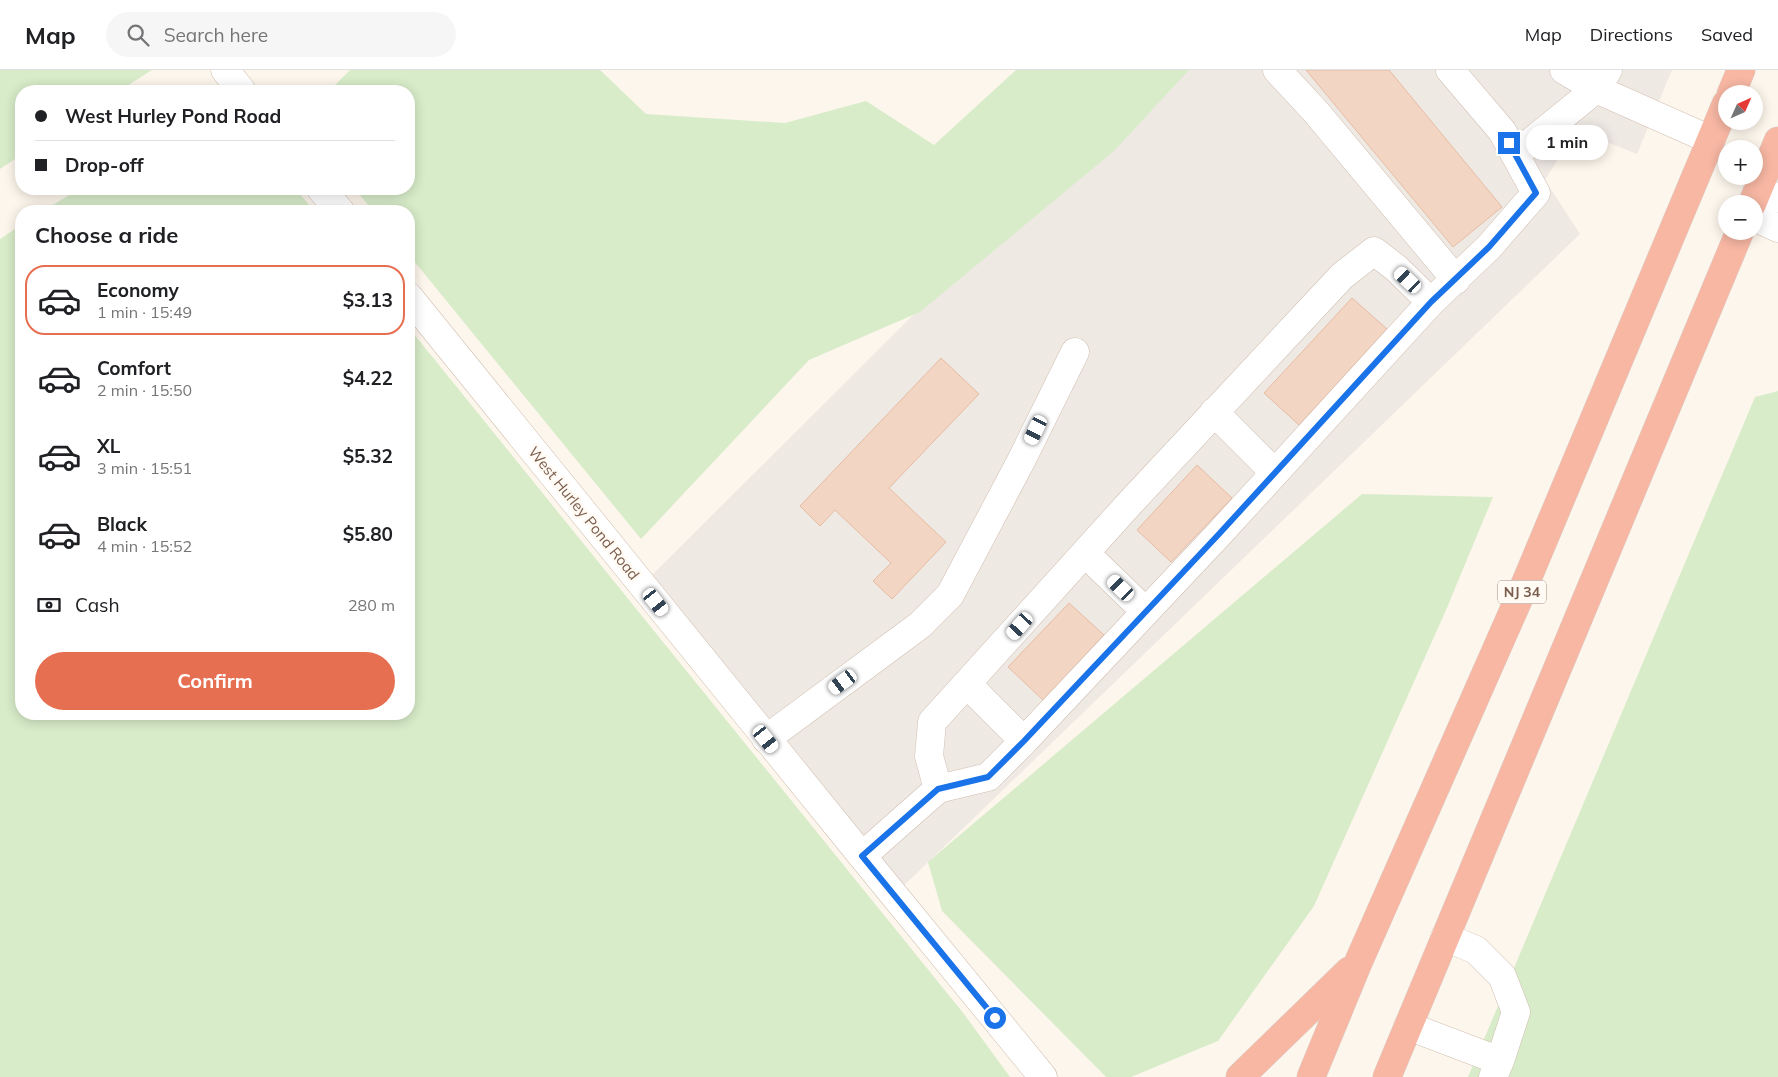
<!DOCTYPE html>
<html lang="en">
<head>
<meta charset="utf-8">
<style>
	body { margin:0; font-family:Mulish,sans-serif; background:#f6f6f6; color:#202124; height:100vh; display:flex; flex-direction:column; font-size:19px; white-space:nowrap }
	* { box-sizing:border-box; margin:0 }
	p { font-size:16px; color:#757577 }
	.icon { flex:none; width:28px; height:28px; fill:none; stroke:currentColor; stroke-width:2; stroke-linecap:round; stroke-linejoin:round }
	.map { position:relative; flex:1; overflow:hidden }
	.drawer { position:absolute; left:15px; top:135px; width:400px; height:515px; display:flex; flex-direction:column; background:#fff; border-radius:20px; box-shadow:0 2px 12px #0003 }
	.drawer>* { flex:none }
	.top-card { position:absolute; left:15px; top:15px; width:400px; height:110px; border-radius:20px; box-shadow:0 2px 12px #0003; display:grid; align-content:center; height:110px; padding:0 20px; background:#fff }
	.needle { width:32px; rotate:45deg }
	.tools { position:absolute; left:1718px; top:15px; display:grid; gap:10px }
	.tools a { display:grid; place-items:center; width:45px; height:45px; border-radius:50%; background:#fff; box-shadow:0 2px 12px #0003; font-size:25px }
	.end { position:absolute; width:22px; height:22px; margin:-11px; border:6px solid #1a73e8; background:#fff; box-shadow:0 0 0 2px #fff }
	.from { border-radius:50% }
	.bubble { position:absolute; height:35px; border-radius:18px; background:#fff; box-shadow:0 2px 12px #0003; font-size:16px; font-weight:700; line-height:35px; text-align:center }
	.car { position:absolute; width:15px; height:30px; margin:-15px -8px; border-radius:6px; box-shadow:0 0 4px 1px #0007; background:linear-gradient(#fff 24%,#345 0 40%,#fff 0 76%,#345 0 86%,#fff 0) }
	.top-card b { display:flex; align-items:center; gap:18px; height:48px; font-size:19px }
	.top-card b+b { border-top:1px solid #e0e0e0 }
	.top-card i { width:12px; height:12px; background:#202124 }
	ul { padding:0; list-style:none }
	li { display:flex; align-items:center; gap:15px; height:70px; margin:0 10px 8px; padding:0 10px; border:2px solid transparent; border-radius:20px }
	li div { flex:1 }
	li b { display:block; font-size:19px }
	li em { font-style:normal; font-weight:700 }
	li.current { border-color:#e76f51 }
	li>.icon { width:45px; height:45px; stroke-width:1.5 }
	h2 { padding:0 20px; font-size:22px; line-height:60px }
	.pay { display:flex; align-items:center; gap:12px; height:55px; padding:0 20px; font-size:19px }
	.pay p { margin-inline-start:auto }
	.primary-button { display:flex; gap:10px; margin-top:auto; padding:10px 20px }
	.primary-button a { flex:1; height:58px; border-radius:30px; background:#e76f51; color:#fff; font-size:20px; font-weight:700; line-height:58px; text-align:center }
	header { display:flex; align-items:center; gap:30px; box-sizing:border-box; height:70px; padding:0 25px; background:#fff; border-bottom:1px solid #e0e0e0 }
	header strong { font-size:24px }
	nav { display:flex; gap:28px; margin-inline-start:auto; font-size:18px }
	.search { width:350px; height:45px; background:#f6f6f6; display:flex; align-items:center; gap:12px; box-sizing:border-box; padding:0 18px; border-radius:28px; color:#757577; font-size:19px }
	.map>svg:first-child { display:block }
	.industrial { fill:#efe9e4 }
	.green { fill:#d8ecc9 }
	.building { fill:#f3d5c3; stroke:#e6bba3 }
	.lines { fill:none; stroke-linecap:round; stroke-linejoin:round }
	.minor-casing { stroke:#d1beb0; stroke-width:29 }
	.highway-casing { stroke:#dad1cd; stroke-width:29 }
	.minor { stroke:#fff; stroke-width:28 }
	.highway { stroke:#f7b7a3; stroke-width:28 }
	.route { stroke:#1a73e8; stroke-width:6 }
	.labels { text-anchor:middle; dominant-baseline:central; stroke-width:5; stroke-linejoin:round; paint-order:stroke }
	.shield { fill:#fffaf3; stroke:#a28b7f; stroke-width:1 }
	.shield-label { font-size:14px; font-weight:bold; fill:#7a5c4d }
	.street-label { font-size:15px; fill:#7a5c4d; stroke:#fffaf3 }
</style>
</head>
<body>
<header>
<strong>Map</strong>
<div class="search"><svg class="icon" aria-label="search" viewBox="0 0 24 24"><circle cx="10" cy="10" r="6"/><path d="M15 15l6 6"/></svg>Search here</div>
<nav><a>Map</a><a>Directions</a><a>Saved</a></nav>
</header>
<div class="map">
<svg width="1778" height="1007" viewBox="0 0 1778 1007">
	<rect width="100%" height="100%" fill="#fdf6ec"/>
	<!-- industrial -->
	<path class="industrial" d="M1159,0H1672L1637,84L1576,60L1545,110L1580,164L894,825L638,519Z"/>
	<!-- green -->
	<path class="green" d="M0,0H152L119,21H21V85L0,99Z
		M350,0H600L646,44L785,53L866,31L934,75L1016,0H1189L1114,81L920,242L809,290L641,469L409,185V141H373L355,119H409V21H329Z
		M79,119H296L314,141H43Z
		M21,155V644H409V258L964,944L1010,1007H0V169Z
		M1778,321V1007H1468L1755,327Z
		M1362,424L1493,427L1446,540L1314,836L1218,971L1131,1007H1106L942,841L928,792Z"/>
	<!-- building -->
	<path class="building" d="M1306,0H1389L1502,137L1453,177Z
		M1352,228L1387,259L1299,355L1264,323Z
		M941,288L979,324L889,418L946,472L892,529L873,511L891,493L835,440L820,456L800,436Z
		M1197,395L1232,428L1171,492L1137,460Z
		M1069,533L1104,565L1043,630L1008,597Z"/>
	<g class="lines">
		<!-- minor casing -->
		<g class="minor-casing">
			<path id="minor" d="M225,0L242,21
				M1277,0L1316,42L1456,210
				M1564,0L1596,19L1711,70
				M1515,85L1596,19L1608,0
				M321,119L340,141
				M1758,119L1778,128
				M1754,147L1778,158
				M409,227L862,786L1043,1007
				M1431,232L1489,177L1536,123L1502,61L1450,0
				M1214,342L1274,402
				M1085,483L1145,541
				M967,614L1024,671
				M766,669L920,555L950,525L1021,391L1075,282
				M862,786L938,719L988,707L1024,671L1219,464L1431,232L1396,198L1374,181L1342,206L1130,433L932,652L929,686L938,719
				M1445,867L1476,880L1502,906L1516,942L1500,991L1493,1007
				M1408,956L1500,991"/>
		</g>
		<!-- highway casing -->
		<g class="highway-casing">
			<path id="highway" d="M1731,24L1741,0
				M1752,134L1778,71
				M1240,1007L1349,901
				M1311,1007L1358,893L1523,519L1726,34
				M1387,1007L1740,161"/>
		</g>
		<!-- minor -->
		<use href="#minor" class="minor"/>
		<!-- highway -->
		<use href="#highway" class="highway"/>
	</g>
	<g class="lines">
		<!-- route -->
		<path class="route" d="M995,948L862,786L938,719L988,707L1024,671L1219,464L1431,232L1489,177L1536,123L1509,73"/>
	</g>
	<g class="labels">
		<!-- shield labels -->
		<rect class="shield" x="1498" y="510.5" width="48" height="23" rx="4"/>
		<g class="shield-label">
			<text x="1522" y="522">NJ 34</text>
		</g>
		<!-- street labels -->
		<g class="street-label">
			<text transform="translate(584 443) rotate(51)">West Hurley Pond Road</text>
		</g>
	</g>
</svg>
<div class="tools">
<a><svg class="needle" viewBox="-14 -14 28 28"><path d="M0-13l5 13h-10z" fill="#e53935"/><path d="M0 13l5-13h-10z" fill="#757577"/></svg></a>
<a>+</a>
<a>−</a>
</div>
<i class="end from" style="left:995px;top:948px"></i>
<i class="end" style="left:1509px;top:73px"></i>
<div class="bubble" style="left:1526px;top:55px;width:82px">1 min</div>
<i class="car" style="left:1408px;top:210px;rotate:313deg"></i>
<i class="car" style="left:1036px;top:360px;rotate:206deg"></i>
<i class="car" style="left:1121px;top:518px;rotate:314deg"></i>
<i class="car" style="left:656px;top:532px;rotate:141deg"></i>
<i class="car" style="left:1020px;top:556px;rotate:222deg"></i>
<i class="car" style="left:843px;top:612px;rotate:234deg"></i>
<i class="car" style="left:766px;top:669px;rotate:141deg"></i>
<div class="top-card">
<b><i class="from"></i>West Hurley Pond Road</b>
<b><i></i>Drop-off</b>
</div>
<section class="drawer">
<h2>Choose a ride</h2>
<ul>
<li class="current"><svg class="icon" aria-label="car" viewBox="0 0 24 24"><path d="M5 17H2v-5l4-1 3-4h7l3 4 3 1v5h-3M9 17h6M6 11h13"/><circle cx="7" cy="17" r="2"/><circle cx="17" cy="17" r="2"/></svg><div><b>Economy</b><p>1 min · 15:49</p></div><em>$3.13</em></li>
<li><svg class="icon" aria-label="car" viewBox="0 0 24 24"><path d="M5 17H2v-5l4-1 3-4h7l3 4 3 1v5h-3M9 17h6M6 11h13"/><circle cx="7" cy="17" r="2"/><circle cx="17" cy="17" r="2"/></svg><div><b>Comfort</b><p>2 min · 15:50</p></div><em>$4.22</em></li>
<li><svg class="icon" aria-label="car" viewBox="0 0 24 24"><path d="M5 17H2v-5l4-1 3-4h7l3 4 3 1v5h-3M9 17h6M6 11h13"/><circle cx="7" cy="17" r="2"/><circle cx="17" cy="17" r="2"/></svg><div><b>XL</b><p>3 min · 15:51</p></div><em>$5.32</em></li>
<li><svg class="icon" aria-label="car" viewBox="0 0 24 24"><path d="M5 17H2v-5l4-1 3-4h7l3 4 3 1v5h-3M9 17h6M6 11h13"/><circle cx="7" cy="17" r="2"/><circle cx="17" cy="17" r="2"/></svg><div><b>Black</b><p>4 min · 15:52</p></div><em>$5.80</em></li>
</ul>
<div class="pay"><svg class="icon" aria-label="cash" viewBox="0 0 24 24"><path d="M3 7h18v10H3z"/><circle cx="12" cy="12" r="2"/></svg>Cash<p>280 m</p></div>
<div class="primary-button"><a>Confirm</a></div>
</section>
</div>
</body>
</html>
